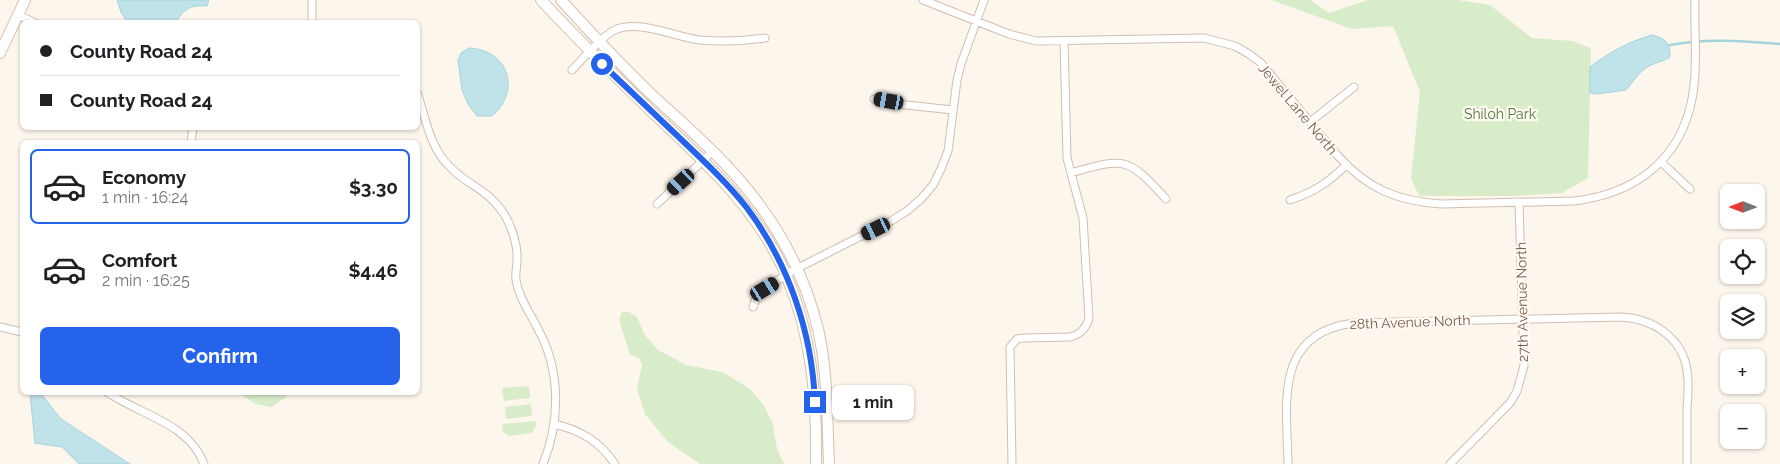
<!DOCTYPE html>
<html lang="en">
<head>
<meta charset="utf-8">
<style>
	body { margin:0; font-family:Raleway,sans-serif; background:#f2f2f2; color:#202124; height:100vh; display:flex; flex-direction:column; font-size:19px; white-space:nowrap }
	* { box-sizing:border-box; margin:0 }
	p { font-size:16px; color:#757577 }
	.icon { flex:none; width:28px; height:28px; fill:none; stroke:currentColor; stroke-width:2; stroke-linecap:round; stroke-linejoin:round }
	.map { position:relative; flex:1; overflow:hidden }
	.details { position:absolute; left:20px; top:140px; width:400px; height:255px; display:flex; flex-direction:column; background:#fff; border-radius:8px; box-shadow:0 1px 4px #0004 }
	.details>* { flex:none }
	.hud { position:absolute; left:20px; top:20px; width:400px; height:110px; border-radius:8px; box-shadow:0 1px 4px #0004; display:grid; align-content:center; height:110px; padding:0 20px; background:#fff }
	.needle { width:32px; rotate:270deg }
	.fabs { position:absolute; left:1720px; top:184px; display:grid; gap:10px }
	.fabs a { display:grid; place-items:center; width:45px; height:45px; border-radius:8px; background:#fff; box-shadow:0 1px 4px #0004; font-size:25px }
	.end { position:absolute; width:22px; height:22px; margin:-11px; border:6px solid #2563eb; background:#fff; box-shadow:0 0 0 2px #fff }
	.from { border-radius:50% }
	.bubble { position:absolute; height:35px; border-radius:8px; background:#fff; box-shadow:0 1px 4px #0004; font-size:16px; font-weight:700; line-height:35px; text-align:center }
	.car { position:absolute; width:15px; height:30px; margin:-15px -8px; border-radius:6px; box-shadow:0 0 4px 1px #0007; background:linear-gradient(#222 24%,#8ab4d8 0 40%,#222 0 76%,#8ab4d8 0 86%,#222 0) }
	.hud b { display:flex; align-items:center; gap:18px; height:48px; font-size:19px }
	.hud b+b { border-top:1px solid #e0e0e0 }
	.hud i { width:12px; height:12px; background:#202124 }
	ul { padding:9px 0 0; list-style:none }
	li { display:flex; align-items:center; gap:15px; height:75px; margin:0 10px 8px; padding:0 10px; border:2px solid transparent; border-radius:8px }
	li div { flex:1 }
	li b { display:block; font-size:19px }
	li em { font-style:normal; font-weight:700 }
	li.active { border-color:#2563eb }
	li>.icon { width:45px; height:45px; stroke-width:1.5 }
	.action { display:flex; gap:10px; margin-top:auto; padding:10px 20px }
	.action a { flex:1; height:58px; border-radius:8px; background:#2563eb; color:#fff; font-size:20px; font-weight:700; line-height:58px; text-align:center }
	.map>svg:first-child { display:block }
	.green { fill:#d8ecc9 }
	.water { fill:#bfe3e8; stroke:#a5d3da }
	.lines { fill:none; stroke-linecap:round; stroke-linejoin:round }
	.stream { stroke:#a5d3da; stroke-width:2.5 }
	.street-casing { stroke:#d1beb0; stroke-width:9 }
	.secondary-casing { stroke:#d6c0b0; stroke-width:12 }
	.street { stroke:#fff; stroke-width:7 }
	.secondary { stroke:#fff; stroke-width:10 }
	.route { stroke:#2563eb; stroke-width:6 }
	.labels { text-anchor:middle; dominant-baseline:central; stroke-width:4.5; stroke-linejoin:round; paint-order:stroke }
	.street-label { font-size:14px; fill:#7a5c4d; stroke:#fffaf3 }
	.park-label { font-size:14px; fill:#537a41; stroke:#fffaf3 }
</style>
</head>
<body>
<div class="map">
<svg width="1780" height="464" viewBox="0 0 1780 464">
	<rect width="100%" height="100%" fill="#fdf6ec"/>
	<!-- green -->
	<path class="green" d="M1271,0H1310L1329,13L1368,0H1458L1490,5L1532,38L1573,41L1591,48L1588,178L1562,193L1516,196H1419L1411,178L1420,92L1393,26L1352,29Z
		M622,312H629L637,317L645,335L658,350L686,365L722,372L749,388L763,404L773,424L777,449L784,464H700L668,442L645,414L637,389L642,365L639,358L630,355L619,320Z
		M529,386L530,398L504,401L502,388Z
		M234,393V392L287,393L285,398L271,407L256,404L240,394Z
		M531,404L532,416L506,419L505,407Z
		M536,421V427L531,433L509,436L503,432L502,424Z"/>
	<!-- water -->
	<path class="water" d="M117,0H209L207,6C190,5 185,8 176,22H127L121,12Z
		M1652,35C1666,39 1670,42 1670,57C1664,61 1658,62 1651,65C1641,69 1633,82 1626,90L1597,94L1590,93V67C1608,53 1630,41 1652,35Z
		M469,48C508,50 522,90 492,116H477L468,104L462,90L458,60L461,53Z
		M30,393H36L42,395L61,419L130,464H79L62,447L35,443Z"/>
	<g class="lines">
		<!-- stream -->
		<path class="stream" d="M1670,45C1706,38 1743,41 1780,44"/>
		<!-- street casing -->
		<g class="street-casing">
			<path id="street" d="M923,0L1009,34L1036,41L1204,38L1235,46L1249,54L1261,63L1338,156C1368,189 1397,201 1441,204L1574,201C1634,194 1680,161 1692,99C1698,68 1694,32 1695,0
				M18,15L34,22
				M312,22V0
				M572,70C584,58 601,36 617,29C640,20 676,37 700,40C722,42 743,41 765,38
				M418,95C426,120 430,148 450,167C468,186 487,188 504,214C512,227 518,245 517,261C517,267 515,273 516,280C519,299 531,314 539,331C561,372 560,422 543,464
				M874,99L906,105L953,110
				M1310,122L1354,87
				M191,142L193,128
				M1661,162L1690,189
				M1071,173C1126,157 1127,157 1166,199
				M1290,200C1314,192 1328,183 1346,165
				M657,204L712,152
				M753,307L758,293L792,271L891,221L907,211L921,199L933,185L941,169L948,151L957,80L961,64L984,0
				M0,327L22,332
				M107,392C140,415 189,423 204,464
				M554,424C581,430 600,442 615,464
				M1012,464L1010,347L1017,339L1023,338L1070,337C1081,334 1085,329 1089,319L1083,218L1067,158L1064,41
				M1288,464C1287,404 1273,333 1354,323L1620,317C1652,318 1682,337 1687,370C1689,383 1688,397 1687,409C1687,428 1687,446 1687,464
				M1450,464L1510,403L1517,391L1524,366L1519,202"/>
		</g>
		<!-- secondary casing -->
		<g class="secondary-casing">
			<path id="secondary" d="M541,0C577,39 615,76 653,113C704,161 758,209 786,275C812,335 817,399 816,464
				M561,0C590,32 619,63 650,93C679,120 711,147 737,177C775,220 804,272 818,329C828,373 827,419 829,464
				M0,53L25,0"/>
		</g>
		<!-- street -->
		<use href="#street" class="street"/>
		<!-- secondary -->
		<use href="#secondary" class="secondary"/>
	</g>
	<g class="lines">
		<!-- route -->
		<path class="route" d="M602,64C630,91 659,118 687,145C708,165 729,185 747,208C789,264 812,333 815,402"/>
	</g>
	<g class="labels">
		<!-- street labels -->
		<g class="street-label">
			<text transform="translate(1298 109) rotate(50)">Jewel Lane North</text>
			<text transform="translate(1522 302) rotate(-91)">27th Avenue North</text>
			<text transform="translate(1410 322) rotate(-2)">28th Avenue North</text>
		</g>
		<!-- park labels -->
		<g class="park-label">
			<text x="1500" y="114">Shiloh Park</text>
		</g>
	</g>
</svg>
<div class="fabs">
<a><svg class="needle" viewBox="-14 -14 28 28"><path d="M0-13l5 13h-10z" fill="#e53935"/><path d="M0 13l5-13h-10z" fill="#757577"/></svg></a>
<a><svg class="icon" aria-label="locate" viewBox="0 0 24 24"><circle cx="12" cy="12" r="6"/><path d="M12 2v4M12 18v4M2 12h4M18 12h4"/></svg></a>
<a><svg class="icon" aria-label="layers" viewBox="0 0 24 24"><path d="M12 4l9 5-9 5-9-5zM3 14l9 5 9-5"/></svg></a>
<a>+</a>
<a>−</a>
</div>
<i class="end from" style="left:602px;top:64px"></i>
<i class="end" style="left:815px;top:402px"></i>
<div class="bubble" style="left:832px;top:385px;width:82px">1 min</div>
<i class="car" style="left:889px;top:101px;rotate:280deg"></i>
<i class="car" style="left:681px;top:182px;rotate:228deg"></i>
<i class="car" style="left:876px;top:229px;rotate:244deg"></i>
<i class="car" style="left:765px;top:289px;rotate:59deg"></i>
<div class="hud">
<b><i class="from"></i>County Road 24</b>
<b><i></i>County Road 24</b>
</div>
<section class="details">
<ul>
<li class="active"><svg class="icon" aria-label="car" viewBox="0 0 24 24"><path d="M5 17H2v-5l4-1 3-4h7l3 4 3 1v5h-3M9 17h6M6 11h13"/><circle cx="7" cy="17" r="2"/><circle cx="17" cy="17" r="2"/></svg><div><b>Economy</b><p>1 min · 16:24</p></div><em>$3.30</em></li>
<li><svg class="icon" aria-label="car" viewBox="0 0 24 24"><path d="M5 17H2v-5l4-1 3-4h7l3 4 3 1v5h-3M9 17h6M6 11h13"/><circle cx="7" cy="17" r="2"/><circle cx="17" cy="17" r="2"/></svg><div><b>Comfort</b><p>2 min · 16:25</p></div><em>$4.46</em></li>
</ul>
<div class="action"><a>Confirm</a></div>
</section>
</div>
</body>
</html>
